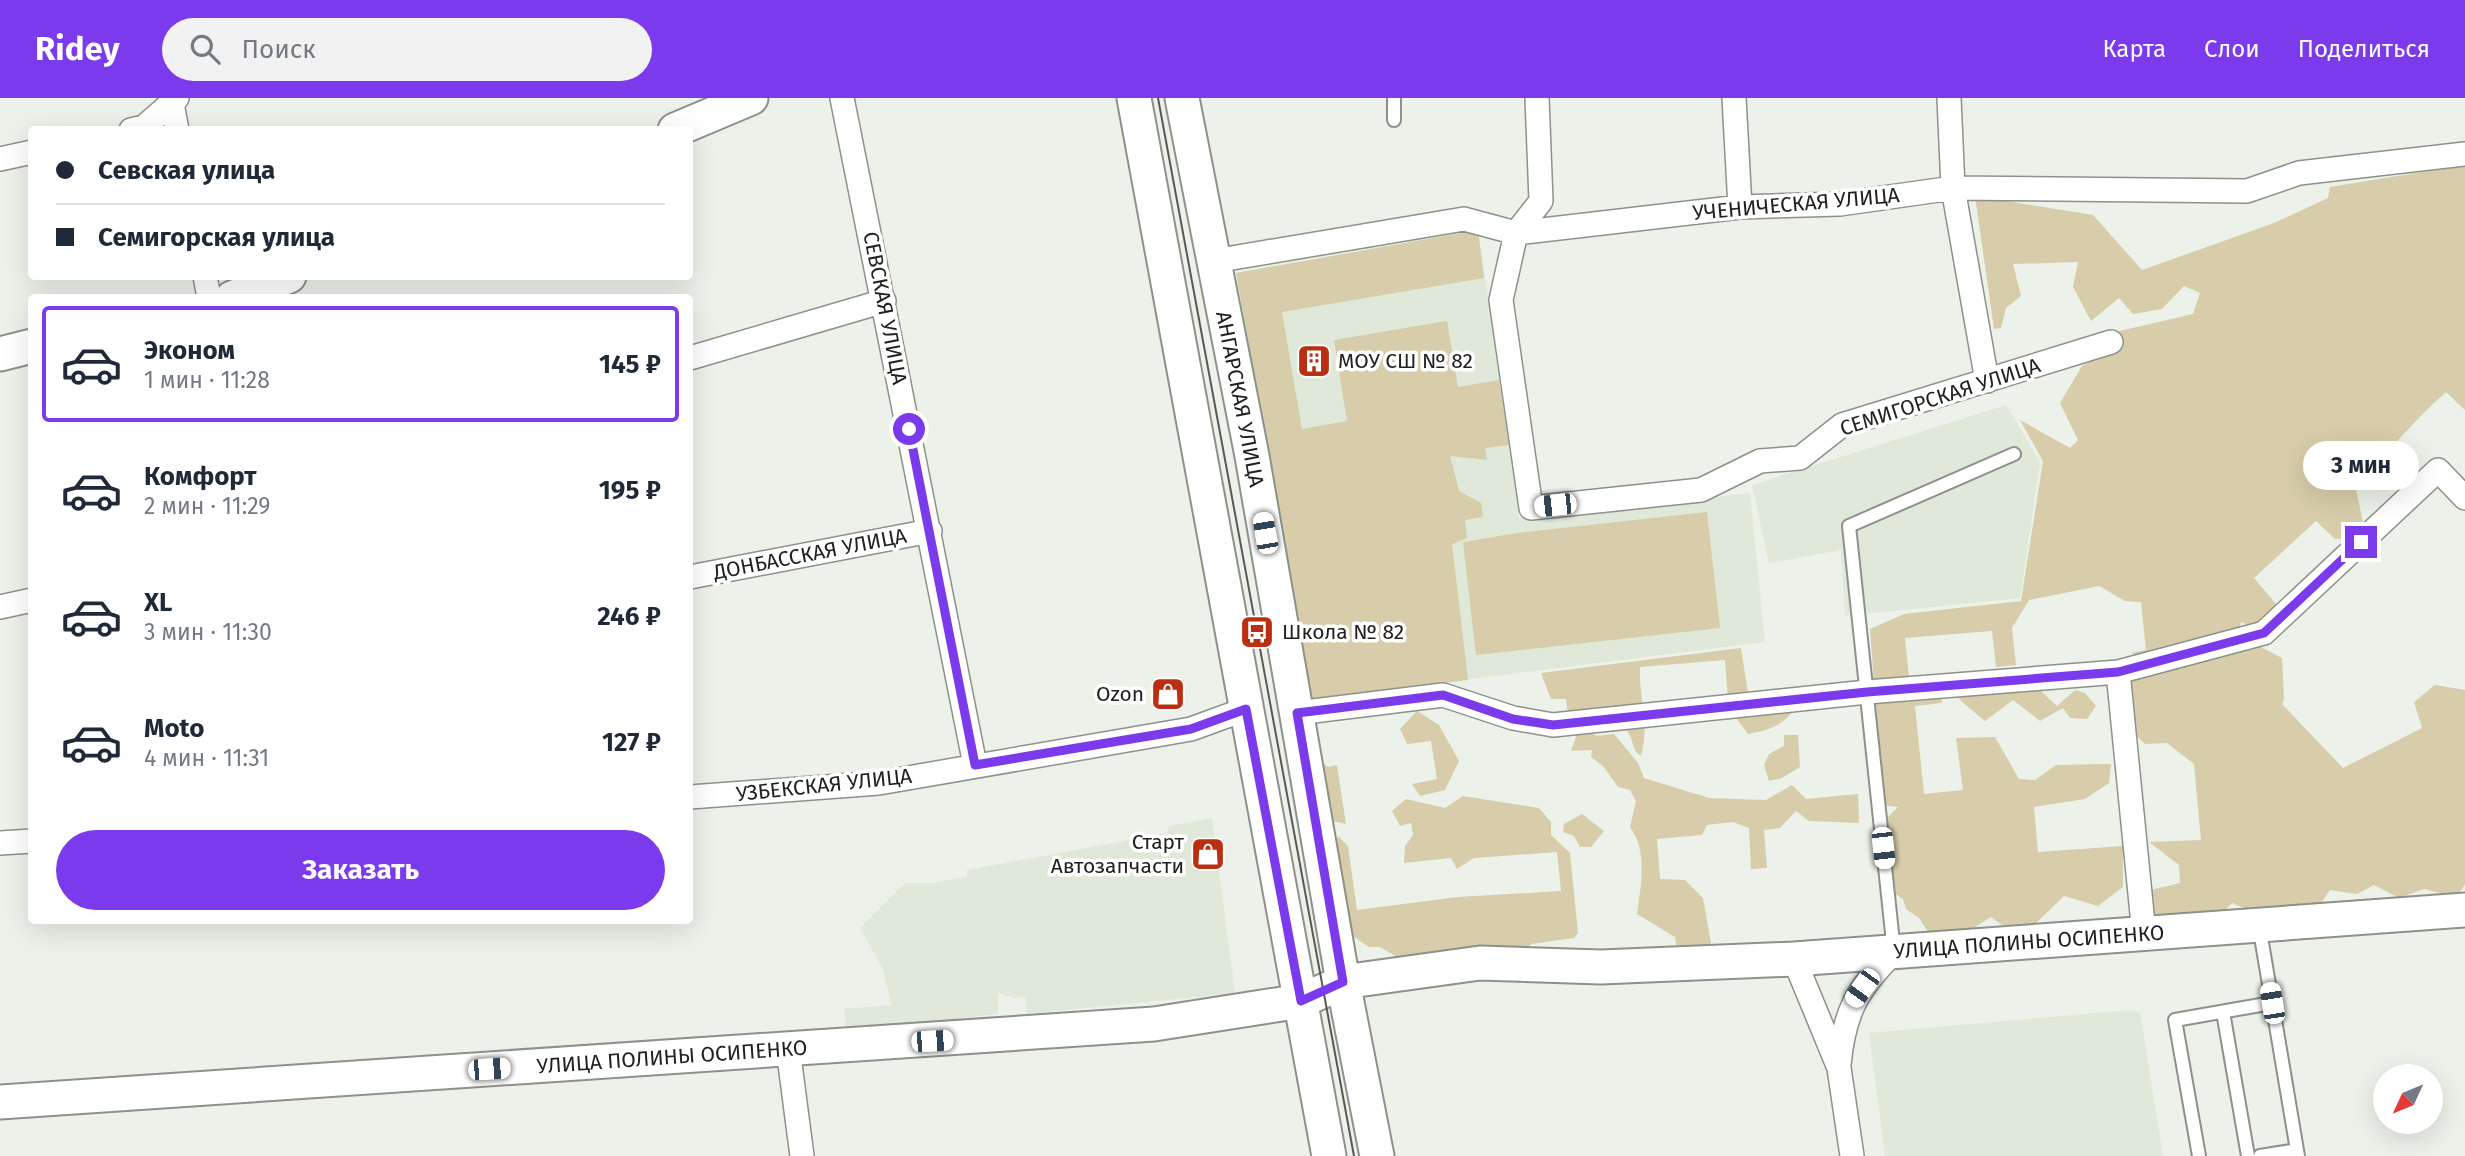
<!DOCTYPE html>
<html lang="ru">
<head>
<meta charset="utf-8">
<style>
	body { margin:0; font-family:"Fira Sans",sans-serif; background:#f2f2f3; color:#1f2937; height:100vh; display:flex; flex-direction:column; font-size:26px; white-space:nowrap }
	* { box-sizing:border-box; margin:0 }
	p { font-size:23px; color:#747a83 }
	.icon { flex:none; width:38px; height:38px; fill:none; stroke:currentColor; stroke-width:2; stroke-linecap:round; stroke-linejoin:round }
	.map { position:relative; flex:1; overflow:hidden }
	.details { position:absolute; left:28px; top:196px; width:665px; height:630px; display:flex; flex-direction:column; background:#fff; border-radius:7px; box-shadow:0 7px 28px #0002 }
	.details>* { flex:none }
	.banner { position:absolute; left:28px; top:28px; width:665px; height:154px; border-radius:7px; box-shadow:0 7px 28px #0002; display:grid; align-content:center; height:154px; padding:0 28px; background:#fff }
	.needle { width:46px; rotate:226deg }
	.buttons { position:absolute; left:2373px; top:966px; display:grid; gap:14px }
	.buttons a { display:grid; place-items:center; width:70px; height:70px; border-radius:50%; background:#fff; box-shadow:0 7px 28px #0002; font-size:35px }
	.end { position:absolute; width:32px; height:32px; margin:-16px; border:9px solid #7c3aed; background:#fff; box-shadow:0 0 0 4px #fff }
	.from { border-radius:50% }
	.bubble { position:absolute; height:49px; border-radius:24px; background:#fff; box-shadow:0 7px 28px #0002; font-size:23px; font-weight:700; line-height:49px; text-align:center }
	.car { position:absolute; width:21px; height:42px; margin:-21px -10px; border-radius:9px; box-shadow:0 0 5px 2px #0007; background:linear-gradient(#fff 24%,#345 0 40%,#fff 0 76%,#345 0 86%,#fff 0) }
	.banner b { display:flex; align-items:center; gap:24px; height:66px; font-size:26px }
	.banner b+b { border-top:2px solid #e0e1e3 }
	.banner i { width:18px; height:18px; background:#1f2937 }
	ul { padding:12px 0 0; list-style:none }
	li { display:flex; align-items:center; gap:21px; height:116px; margin:0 14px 10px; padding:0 14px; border:4px solid transparent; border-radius:7px }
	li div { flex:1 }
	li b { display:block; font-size:26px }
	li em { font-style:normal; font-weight:700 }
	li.on { border-color:#7c3aed }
	li>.icon { width:63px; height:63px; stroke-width:1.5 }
	.button { display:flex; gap:14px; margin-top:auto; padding:14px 28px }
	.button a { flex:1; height:80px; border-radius:42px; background:#7c3aed; color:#fff; font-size:28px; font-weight:700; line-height:80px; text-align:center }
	header { display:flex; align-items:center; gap:42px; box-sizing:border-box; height:98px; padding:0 35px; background:#7c3aed; color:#fff }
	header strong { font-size:33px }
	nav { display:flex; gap:38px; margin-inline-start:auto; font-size:24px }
	.search { width:490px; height:63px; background:#f2f2f3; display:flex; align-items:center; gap:18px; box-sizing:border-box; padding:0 24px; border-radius:38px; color:#747a83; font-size:26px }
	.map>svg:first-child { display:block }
	.built { fill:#dfe8d9 }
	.green { fill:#d7cdaa }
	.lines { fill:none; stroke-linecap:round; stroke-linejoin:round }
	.lane-casing { stroke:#8d918a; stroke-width:16 }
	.street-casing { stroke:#8d918a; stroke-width:26 }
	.secondary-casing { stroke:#8d918a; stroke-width:37 }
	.lane { stroke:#fff; stroke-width:12 }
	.street { stroke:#fff; stroke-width:23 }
	.secondary { stroke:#fff; stroke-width:33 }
	.tram { stroke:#575956; stroke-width:2 }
	.route { stroke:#7c3aed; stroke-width:9 }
	.labels { text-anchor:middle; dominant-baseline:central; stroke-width:7; stroke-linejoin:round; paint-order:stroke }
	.street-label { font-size:21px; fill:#212220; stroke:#fff }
	.poi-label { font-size:21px; fill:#212220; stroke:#fff; text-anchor:start }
</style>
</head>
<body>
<header>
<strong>Ridey</strong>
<div class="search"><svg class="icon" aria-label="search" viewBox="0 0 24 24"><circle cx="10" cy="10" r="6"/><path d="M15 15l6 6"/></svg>Поиск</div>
<nav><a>Карта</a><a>Слои</a><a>Поделиться</a></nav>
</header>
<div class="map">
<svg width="2465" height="1058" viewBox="0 0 2465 1058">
	<rect width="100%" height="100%" fill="#ecf1ea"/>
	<!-- built -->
	<path class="built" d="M1478,132L1519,420L1750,395L1765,544L1312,601L1236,175Z
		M2006,307L2040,364L2020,500L1845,518L1841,452L1769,465L1752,387Z
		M1212,720L1235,895L1027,916L1025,899L1014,900L998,895V916L846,933L844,911L892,907L882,869L860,830L905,785H932L967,779V772L1168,735V728Z
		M2129,912L2140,914L2163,1058H1885L1869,935Z"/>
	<!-- green -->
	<path class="green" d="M2465,67V312L2446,294C2413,323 2386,357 2355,387L2363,424L2357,440L2335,441L2316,423L2254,480L2288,520L2274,538L2241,524L2238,537L2282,560L2284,601L2282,606L2343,670L2422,630L2414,604L2435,587L2465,592V786L2457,799L2424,791L2399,800L2374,787L2357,796L2330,792L2317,811L2256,815L2232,805L2218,820H2158L2146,807L2151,792L2180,785L2179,767L2149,744L2201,742L2194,666L2167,645L2145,646L2126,628V578L2140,560L2131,555L2146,552L2141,504L2125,503L2099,488L2029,502L2012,530L2016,567L1996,569L1992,533L1905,540L1909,579L1939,581L1942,605L1915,608L1924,696L1963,692L1956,640L1995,639L2019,681L2035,682L2056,667L2111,666L2109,685L2085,701L2034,709L2038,754L2123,748V789L2098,808L2064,798L2035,826L2002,827L1991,819L1962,837H1930L1919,820L1906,811L1903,801L1892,794L1885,722L1898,709L1883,707L1870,531L1904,516L2021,503L2043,363L2020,322L2070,350L2078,342L2060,305L2082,268L2110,252L2111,235L2193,216L2200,195L2184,188L2162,211L2133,216L2119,200L2091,223L2073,189L2078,164L2013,166L2021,198L2006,210L2001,230L1994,231L1975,98L2093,117L2142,172L2274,125L2328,100L2330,89Z
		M1478,132L1484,180L1282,214L1302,331L1347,323L1334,242L1447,223L1458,289L1499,282L1509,347L1485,350L1487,362L1450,358L1459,393L1481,405L1483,419L1465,422L1467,440L1452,446L1468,582L1312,601L1236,175Z
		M1707,414L1720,530L1476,557L1463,444L1517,435Z
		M1741,550L1748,595L1801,591L1804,594C1791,622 1778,631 1748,636L1732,614L1717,622L1710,612L1728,602L1725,562L1640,569C1639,604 1650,623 1641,658C1631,652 1634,641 1627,633C1616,621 1584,625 1569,624L1566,601H1551L1541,575Z
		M2031,584L2057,608L2075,592L2085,595L2096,608L2087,621L2070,620L2063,610L2040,623L2013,602L1985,623L1962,604L1952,591Z
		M1417,613L1439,627L1459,663L1445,692L1420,698L1412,686L1437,681L1431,643L1407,646L1400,631Z
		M1579,630L1597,638L1614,636L1638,665L1644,680L1709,700L1766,702L1792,687L1806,701L1858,696L1859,725L1809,723L1796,713L1780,730L1764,732L1767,770L1751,771L1749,730L1733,724L1707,727L1702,737L1657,741L1660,781L1685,782L1703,800L1712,851L1691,848L1677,853L1675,839L1637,816C1641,786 1648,754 1630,729L1636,703L1630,692L1618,689L1604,669L1591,659L1592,652L1571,653Z
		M1784,637H1798L1800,669L1782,680L1769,683L1764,667L1769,656L1784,648Z
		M1308,654L1328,669L1337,667L1346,726L1331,723L1332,708L1318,715Z
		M1463,698L1539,710L1551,724V737L1570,755L1578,835L1574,840L1531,846L1523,855L1409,866L1380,849H1369L1351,837L1350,824L1338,826L1322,744L1339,739L1348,748L1357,812L1457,799L1561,793L1557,754L1474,760L1457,771L1451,760L1404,765L1405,748L1413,737L1411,725L1400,728L1392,713L1406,701L1445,710Z
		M1582,716L1604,733L1591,749H1580L1574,738L1563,734L1564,726Z"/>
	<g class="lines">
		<!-- lane casing -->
		<g class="lane-casing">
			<path id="lane" d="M1394,0V22
				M2259,827L2298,1058
				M1894,854L1849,428L2014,356
				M2223,914L2248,1058
				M2199,1058L2175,922L2272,905
				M2260,1058L2297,1052"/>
		</g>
		<!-- street casing -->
		<g class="street-casing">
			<path id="street" d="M171,0L177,32
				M842,0L975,667
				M1537,0L1541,103L1516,135L1501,202L1531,410L1701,392L1760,363L1800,360L1842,327L2111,244
				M1734,0L1740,109
				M1949,0L1953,90L1987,283
				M131,32L144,29L177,0
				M0,61L32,54
				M1214,163L1464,121L1516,135L1740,109L1840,106L1953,90L2247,93L2299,75L2465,56
				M205,178L209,200
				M690,260L884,203
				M690,479L930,433
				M0,509L32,502
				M2118,574L2144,836
				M1297,615L1443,597L1513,620L1553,627L1867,594L2118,574L2264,535L2438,372L2465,400
				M690,699L879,685L1191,631L1246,611
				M0,745L32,743
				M1794,861L1839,970L1852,1058
				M788,951L802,1058
				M1839,967C1844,914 1857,891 1894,854"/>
		</g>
		<!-- secondary casing -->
		<g class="secondary-casing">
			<path id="secondary" d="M1134,0L1329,1058
				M1182,0L1252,358L1343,884L1377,1058
				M675,32L751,0
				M232,200L289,178
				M0,256L32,248
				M0,1004L1154,926L1301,903L1343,884L1480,865L1601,869L1794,861L2465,812"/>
		</g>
		<!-- lane -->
		<use href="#lane" class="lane"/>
		<!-- street -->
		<use href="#street" class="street"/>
		<!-- secondary -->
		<use href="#secondary" class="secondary"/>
		<!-- tram -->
		<path class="tram" d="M1158,0L1354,1058"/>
	</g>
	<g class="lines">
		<!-- route -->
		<path class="route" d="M909,331L975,667L1191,631L1246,611L1301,903L1343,884L1297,615L1443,597L1513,621L1553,627L1867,594L2118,574L2264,535L2361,444"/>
	</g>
	<!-- icons -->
	<defs>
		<g id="building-square" transform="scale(1.75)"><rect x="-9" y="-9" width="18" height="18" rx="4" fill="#ba2e12" stroke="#fff"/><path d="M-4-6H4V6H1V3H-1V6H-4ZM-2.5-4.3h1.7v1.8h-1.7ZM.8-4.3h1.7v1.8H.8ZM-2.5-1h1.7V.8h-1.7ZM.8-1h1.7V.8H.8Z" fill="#fff"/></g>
		<g id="bus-square" transform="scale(1.75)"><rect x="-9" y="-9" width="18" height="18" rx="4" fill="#ba2e12" stroke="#fff"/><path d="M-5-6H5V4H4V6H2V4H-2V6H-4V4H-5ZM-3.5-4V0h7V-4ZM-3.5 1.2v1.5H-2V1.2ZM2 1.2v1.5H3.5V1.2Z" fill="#fff"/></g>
		<g id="shop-square" transform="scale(1.75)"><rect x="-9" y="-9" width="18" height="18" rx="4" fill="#ba2e12" stroke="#fff"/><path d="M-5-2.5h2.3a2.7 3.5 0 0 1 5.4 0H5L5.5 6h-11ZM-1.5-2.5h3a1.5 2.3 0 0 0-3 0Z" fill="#fff"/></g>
	</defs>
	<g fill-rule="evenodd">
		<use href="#building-square" x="1314" y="263"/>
		<use href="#bus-square" x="1257" y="534"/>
		<use href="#shop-square" x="1168" y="596"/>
		<use href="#shop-square" x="1208" y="756"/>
	</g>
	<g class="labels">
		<!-- street labels -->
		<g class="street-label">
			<text transform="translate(1796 106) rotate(-5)">УЧЕНИЧЕСКАЯ УЛИЦА</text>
			<text transform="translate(885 210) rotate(79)">СЕВСКАЯ УЛИЦА</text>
			<text transform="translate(1940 299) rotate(-18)">СЕМИГОРСКАЯ УЛИЦА</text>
			<text transform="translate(1240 301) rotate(79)">АНГАРСКАЯ УЛИЦА</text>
			<text transform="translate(810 456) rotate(-11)">ДОНБАССКАЯ УЛИЦА</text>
			<text transform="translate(824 687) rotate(-6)">УЗБЕКСКАЯ УЛИЦА</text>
			<text transform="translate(2029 844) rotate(-4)">УЛИЦА ПОЛИНЫ ОСИПЕНКО</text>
			<text transform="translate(672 959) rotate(-4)">УЛИЦА ПОЛИНЫ ОСИПЕНКО</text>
		</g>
		<!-- poi labels -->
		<g class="poi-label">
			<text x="1338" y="263">МОУ СШ № 82</text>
			<text x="1282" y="534">Школа № 82</text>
			<text x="1144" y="596" text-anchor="end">Ozon</text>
			<text x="1184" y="744" text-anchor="end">Старт<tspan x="1184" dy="24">Автозапчасти</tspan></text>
		</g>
	</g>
</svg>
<div class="buttons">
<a><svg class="needle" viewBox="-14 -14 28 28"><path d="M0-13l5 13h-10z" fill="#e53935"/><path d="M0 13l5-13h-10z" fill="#747a83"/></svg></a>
</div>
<i class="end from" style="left:909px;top:331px"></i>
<i class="end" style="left:2361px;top:444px"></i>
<div class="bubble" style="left:2303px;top:343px;width:116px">3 мин</div>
<i class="car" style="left:1555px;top:407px;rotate:264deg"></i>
<i class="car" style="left:1265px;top:435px;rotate:350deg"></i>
<i class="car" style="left:1883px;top:750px;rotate:174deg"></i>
<i class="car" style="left:1862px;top:890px;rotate:216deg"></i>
<i class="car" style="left:2272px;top:905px;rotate:351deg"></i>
<i class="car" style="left:932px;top:943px;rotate:87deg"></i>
<i class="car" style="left:489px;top:971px;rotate:86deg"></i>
<div class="banner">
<b><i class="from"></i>Севская улица</b>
<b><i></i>Семигорская улица</b>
</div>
<section class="details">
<ul>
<li class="on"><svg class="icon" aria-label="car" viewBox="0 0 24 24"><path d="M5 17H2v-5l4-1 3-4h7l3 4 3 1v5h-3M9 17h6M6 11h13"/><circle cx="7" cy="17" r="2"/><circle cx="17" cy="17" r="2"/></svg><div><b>Эконом</b><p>1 мин · 11:28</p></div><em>145 ₽</em></li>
<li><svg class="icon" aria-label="car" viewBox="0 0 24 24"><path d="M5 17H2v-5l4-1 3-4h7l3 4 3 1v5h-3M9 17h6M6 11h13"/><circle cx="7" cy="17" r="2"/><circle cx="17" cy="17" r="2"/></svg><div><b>Комфорт</b><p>2 мин · 11:29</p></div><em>195 ₽</em></li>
<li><svg class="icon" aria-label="car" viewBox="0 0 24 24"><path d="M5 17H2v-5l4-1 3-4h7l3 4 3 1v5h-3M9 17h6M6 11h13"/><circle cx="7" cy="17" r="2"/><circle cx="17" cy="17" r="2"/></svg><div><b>XL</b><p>3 мин · 11:30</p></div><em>246 ₽</em></li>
<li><svg class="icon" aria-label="car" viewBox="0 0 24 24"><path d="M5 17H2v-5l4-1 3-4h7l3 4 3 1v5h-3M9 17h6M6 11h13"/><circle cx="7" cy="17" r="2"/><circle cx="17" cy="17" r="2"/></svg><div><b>Moto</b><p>4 мин · 11:31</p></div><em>127 ₽</em></li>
</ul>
<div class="button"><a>Заказать</a></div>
</section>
</div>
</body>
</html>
